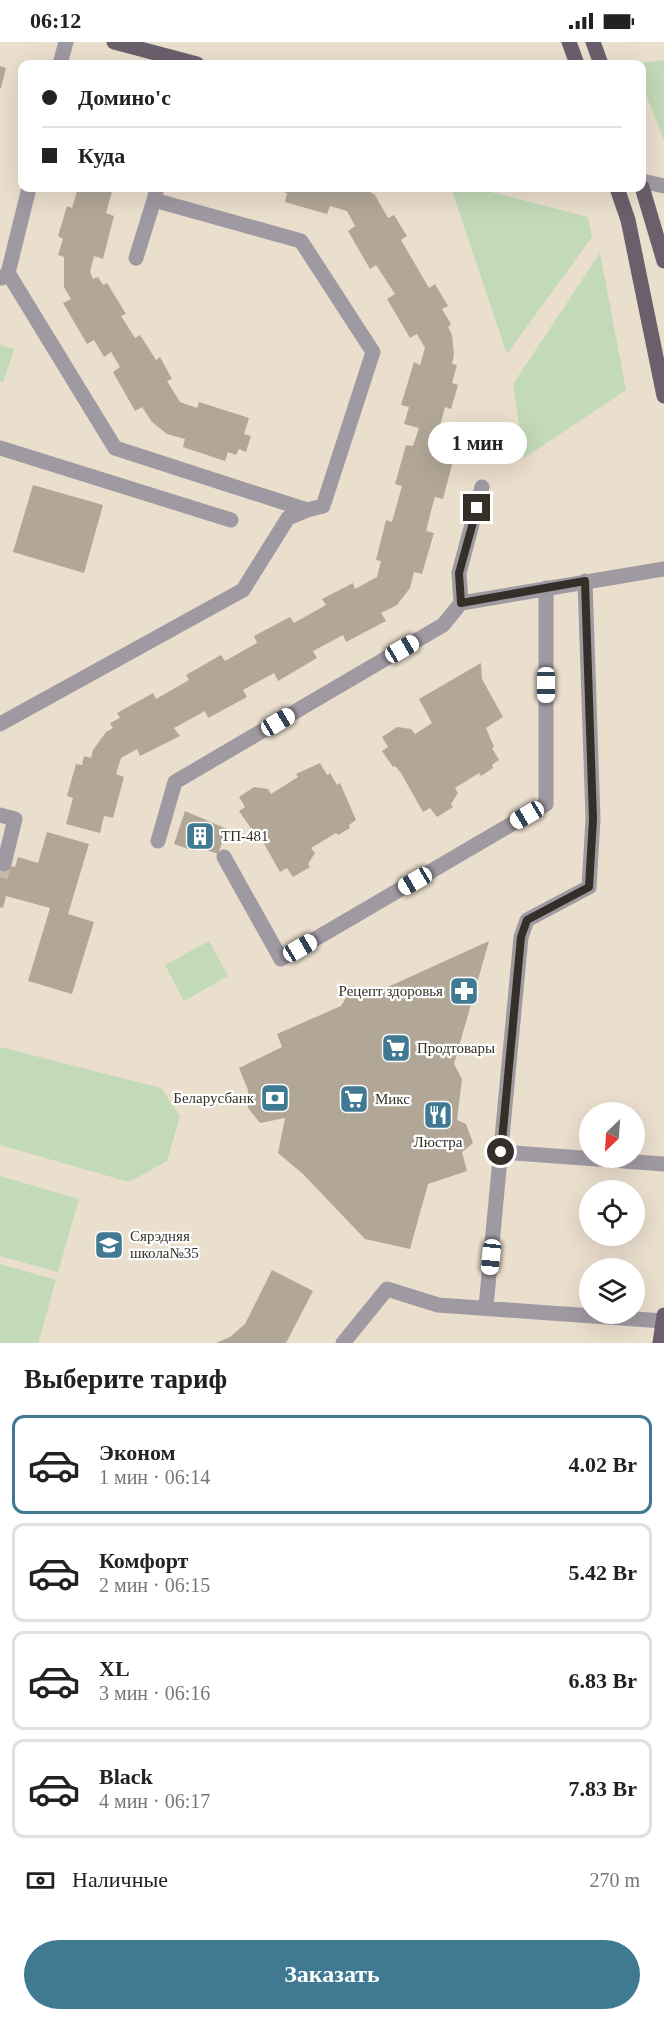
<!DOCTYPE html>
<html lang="ru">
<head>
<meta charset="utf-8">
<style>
	body { margin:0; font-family:Georgia,serif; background:#f2f2f2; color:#222; height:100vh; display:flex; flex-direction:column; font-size:22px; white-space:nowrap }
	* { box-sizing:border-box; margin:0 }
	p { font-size:20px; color:#767676 }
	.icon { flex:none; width:33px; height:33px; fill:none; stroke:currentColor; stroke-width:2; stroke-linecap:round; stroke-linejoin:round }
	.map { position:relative; height:1301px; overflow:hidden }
	.side { display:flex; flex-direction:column; background:#fff; flex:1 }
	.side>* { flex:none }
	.top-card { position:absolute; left:18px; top:18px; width:628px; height:132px; border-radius:12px; box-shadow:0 6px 24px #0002; display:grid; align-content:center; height:132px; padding:0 24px; background:#fff }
	.needle { width:39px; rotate:205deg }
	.controls { position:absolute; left:579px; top:1060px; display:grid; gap:12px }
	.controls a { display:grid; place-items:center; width:66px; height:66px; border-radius:50%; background:#fff; box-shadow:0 6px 24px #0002; font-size:30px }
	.end { position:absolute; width:27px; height:27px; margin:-14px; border:8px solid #343029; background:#fff; box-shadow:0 0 0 3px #fff }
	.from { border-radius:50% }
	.bubble { position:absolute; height:42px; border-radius:21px; background:#fff; box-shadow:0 6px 24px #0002; font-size:20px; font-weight:800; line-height:42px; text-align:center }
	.car { position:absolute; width:18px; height:36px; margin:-18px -9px; border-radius:8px; box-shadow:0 0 4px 2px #0007; background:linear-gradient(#fff 24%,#345 0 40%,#fff 0 76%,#345 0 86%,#fff 0) }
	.top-card b { display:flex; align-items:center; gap:21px; height:57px; font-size:22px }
	.top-card b+b { border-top:2px solid #e0e0e0 }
	.top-card i { width:15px; height:15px; background:#222 }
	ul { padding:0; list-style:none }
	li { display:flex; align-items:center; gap:18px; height:99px; margin:0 12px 9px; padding:0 12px; border:3px solid #e0e0e0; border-radius:12px }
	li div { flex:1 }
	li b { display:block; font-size:22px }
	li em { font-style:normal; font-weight:800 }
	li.active { border-color:#3f7992 }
	li>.icon { width:54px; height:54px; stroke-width:1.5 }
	h2 { padding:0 24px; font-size:27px; line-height:72px }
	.pay { display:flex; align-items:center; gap:15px; height:66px; padding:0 24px; font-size:22px }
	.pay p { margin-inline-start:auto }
	.action { display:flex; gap:12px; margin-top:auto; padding:12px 24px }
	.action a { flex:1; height:69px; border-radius:36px; background:#3f7992; color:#fff; font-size:24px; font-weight:800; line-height:69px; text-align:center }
	.status { display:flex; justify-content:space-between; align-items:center; height:42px; padding:0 30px; background:#fff; direction:ltr }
	.status svg { height:16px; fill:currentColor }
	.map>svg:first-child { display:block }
	.green { fill:#c2dab7 }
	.building { fill:#b2a797 }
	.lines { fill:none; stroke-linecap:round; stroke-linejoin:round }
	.minor-tunnel { stroke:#c6bbac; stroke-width:15; stroke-dasharray:15 8; stroke-linecap:butt }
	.minor { stroke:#9f9aa1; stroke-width:15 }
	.major { stroke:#6a606c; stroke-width:15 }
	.route { stroke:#343029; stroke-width:8 }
	.labels { text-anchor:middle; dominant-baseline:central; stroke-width:4.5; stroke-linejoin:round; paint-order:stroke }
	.poi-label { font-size:15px; fill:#343029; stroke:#fff; text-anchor:start }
</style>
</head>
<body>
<div class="status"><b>06:12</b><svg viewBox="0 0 49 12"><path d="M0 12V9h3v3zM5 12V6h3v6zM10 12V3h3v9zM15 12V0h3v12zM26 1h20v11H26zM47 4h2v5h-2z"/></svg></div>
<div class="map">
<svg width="664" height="1301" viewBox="0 0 664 1301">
	<rect width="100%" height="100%" fill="#eadecd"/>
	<!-- green -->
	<path class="green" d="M664,18V98L642,43V22H634Z
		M451,146H475L588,175L592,195L507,312Z
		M600,211L626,348L524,416L513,342Z
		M0,303L14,307L3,341L0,340Z
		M209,899L228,934L184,959L165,923Z
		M0,1005L161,1046L180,1074L167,1119L129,1140L0,1103Z
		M0,1134L79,1157L58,1230L0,1214Z
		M0,1222L56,1238L38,1301H0Z"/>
	<!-- building -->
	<path class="building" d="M0,24L6,26L1,46H0Z
		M78,146H113L106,171L114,174L103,217L94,214L90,230L93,237L98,235L103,243L107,241L126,272L121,274L135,296L140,293L156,318L160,315L172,337L167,339L180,360L197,366L199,360L249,376L244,392L251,394L246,410L239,407L236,413L228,410L225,419L183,405L185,397L167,392L152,380L142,365L135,369L113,330L120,325L111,310L104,315L94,298L87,302L63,261L71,257L64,245V215L58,213L63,197L58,194L67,164L72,166Z
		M269,146H364L375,153L388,176L394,173L407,194L401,198L429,246L435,242L448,264L442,267L451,282L448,285L452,293L454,313L452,322L457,323L452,341L458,343L451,367L445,365L438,391L452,395L447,413L454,415L443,457L435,455L431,469L426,489L434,491L422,532L414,530L410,546L397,563L381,571L386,579L346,600L343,593L313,609L317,616L278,639L274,631L243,648L247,655L208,676L205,669L174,686L180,694L140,714L137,707L121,716L116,732L124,735L113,776L104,774L100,791L66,782L73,756L67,754L76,722L82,723L84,714L91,716L93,708L106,690L113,686L110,681L120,676L117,671L153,651L156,657L189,638L186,633L221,613L225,619L257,601L254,594L290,575L294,581L326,563L322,557L353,541L355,547L377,535L381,519L376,518L386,478L392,480L402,444L395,442L406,403L413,404L419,386L404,382L409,365L401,363L414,320L420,323L425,306L417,292L410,296L387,257L395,252L376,223L370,227L348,189L355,184L347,169L330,164L327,172L285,160L287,151Z
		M33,443L103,463L84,531L13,510Z
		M481,621L482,637L503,675L486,686L494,705L492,706L499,718L492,723L493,726L481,734L479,731L455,746L458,751L451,762L453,765L437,775L430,766L423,770L401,731L395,724L393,725L382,709L388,705L382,695L397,685L411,687L415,692L432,681L419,657Z
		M320,721L327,733L330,731L337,743L340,741L356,778L349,783L350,786L338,793L336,791L311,806L315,811L308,822L310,825L293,835L287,826L280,830L258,791L250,785L239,769L245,765L239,755L254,745L268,747L271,752L298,735L296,732Z
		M185,769L227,787L218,812L196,804L194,809L174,802Z
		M47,790L89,802L68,872L94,880L72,952L28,939L50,866L6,854L3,866L0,865V821L15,825L18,815L38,821Z
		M489,899L454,1022L462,1037L457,1078L466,1082L473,1101L462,1110L467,1129L428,1142L410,1207L365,1197L303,1132L278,1111L285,1076L260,1081L248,1066V1048L239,1026L282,1005L277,992L341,964L353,944L377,950Z
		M272,1228L313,1249L286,1301H216L230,1295L245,1282Z"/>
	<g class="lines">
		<!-- minor-tunnel -->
		<path class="minor-tunnel" d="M0,835L4,822"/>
		<!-- minor -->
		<path class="minor" d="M60,22L66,0
			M642,139L664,144
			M136,216L154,158
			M8,231L115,406L307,468L323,464L373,310L301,199L154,158L157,146
			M2,236L8,231L29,146
			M0,406L231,478
			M461,561L459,531L482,445
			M0,682L243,548L288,476L307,468
			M0,773L15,777L4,822
			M158,799L175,740L443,583L461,561L664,527
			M224,815L281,917L546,762V546
			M501,1110L664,1122
			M486,1265L521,895L527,878L589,845L593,777L585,539
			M343,1301L387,1247L438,1263L663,1279"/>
		<!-- major -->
		<path class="major" d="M114,0L197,22
			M569,0L577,22
			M593,0L601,22
			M642,145L664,219
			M617,146L628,178L664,354
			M660,1301L664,1273"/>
	</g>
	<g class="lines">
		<!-- route -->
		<path class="route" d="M477,466L459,531L461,561L585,539L593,777L589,845L527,878L521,895L501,1110"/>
	</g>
	<!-- icons -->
	<defs>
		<g id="building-square" transform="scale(1.5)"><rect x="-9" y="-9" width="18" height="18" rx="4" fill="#3f7992" stroke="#fff"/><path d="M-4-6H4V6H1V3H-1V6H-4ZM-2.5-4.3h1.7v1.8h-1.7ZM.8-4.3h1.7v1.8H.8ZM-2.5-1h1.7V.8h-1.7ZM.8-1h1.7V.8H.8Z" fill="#fff"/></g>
		<g id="pharmacy-square" transform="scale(1.5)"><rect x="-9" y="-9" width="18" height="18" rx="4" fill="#3f7992" stroke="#fff"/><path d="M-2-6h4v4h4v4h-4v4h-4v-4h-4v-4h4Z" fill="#fff"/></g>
		<g id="supermarket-square" transform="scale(1.5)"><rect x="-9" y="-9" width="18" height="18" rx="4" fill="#3f7992" stroke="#fff"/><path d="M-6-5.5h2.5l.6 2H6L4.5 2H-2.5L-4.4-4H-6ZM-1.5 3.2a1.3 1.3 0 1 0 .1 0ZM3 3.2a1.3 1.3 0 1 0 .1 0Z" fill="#fff"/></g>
		<g id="bank-square" transform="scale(1.5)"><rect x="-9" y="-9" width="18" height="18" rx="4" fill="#3f7992" stroke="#fff"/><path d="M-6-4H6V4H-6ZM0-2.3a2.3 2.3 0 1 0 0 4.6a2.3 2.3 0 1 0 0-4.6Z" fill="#fff"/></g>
		<g id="restaurant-square" transform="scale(1.5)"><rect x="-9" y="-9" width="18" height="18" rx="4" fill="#3f7992" stroke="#fff"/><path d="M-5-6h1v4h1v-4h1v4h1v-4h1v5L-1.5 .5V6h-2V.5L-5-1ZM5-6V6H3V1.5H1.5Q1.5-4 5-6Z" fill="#fff"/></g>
		<g id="school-square" transform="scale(1.5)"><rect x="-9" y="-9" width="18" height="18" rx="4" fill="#3f7992" stroke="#fff"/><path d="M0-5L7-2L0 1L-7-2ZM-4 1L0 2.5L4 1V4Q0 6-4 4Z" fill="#fff"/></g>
	</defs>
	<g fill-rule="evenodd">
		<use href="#building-square" x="200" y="794"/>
		<use href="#pharmacy-square" x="464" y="949"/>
		<use href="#supermarket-square" x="396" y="1006"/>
		<use href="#bank-square" x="275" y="1056"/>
		<use href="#supermarket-square" x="354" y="1057"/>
		<use href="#restaurant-square" x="438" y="1073"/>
		<use href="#school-square" x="109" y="1203"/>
	</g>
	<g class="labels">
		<!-- poi labels -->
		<g class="poi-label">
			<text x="221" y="794">ТП-481</text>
			<text x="443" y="949" text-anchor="end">Рецепт здоровья</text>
			<text x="417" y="1006">Продтовары</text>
			<text x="254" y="1056" text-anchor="end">Беларусбанк</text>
			<text x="375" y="1057">Микс</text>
			<text x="438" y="1100" text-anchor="middle">Люстра</text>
			<text x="130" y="1194">Сярэдняя<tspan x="130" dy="17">школа№35</tspan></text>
		</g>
	</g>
</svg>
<div class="controls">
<a><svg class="needle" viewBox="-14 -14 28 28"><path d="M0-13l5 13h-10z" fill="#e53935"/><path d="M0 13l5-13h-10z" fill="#767676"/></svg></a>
<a><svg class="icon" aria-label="locate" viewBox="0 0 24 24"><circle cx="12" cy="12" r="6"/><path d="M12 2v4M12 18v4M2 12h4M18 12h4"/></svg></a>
<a><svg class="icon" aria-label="layers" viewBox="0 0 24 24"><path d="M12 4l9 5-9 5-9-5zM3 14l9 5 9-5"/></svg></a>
</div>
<i class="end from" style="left:501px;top:1110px"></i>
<i class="end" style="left:477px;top:466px"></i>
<div class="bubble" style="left:428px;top:380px;width:99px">1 мин</div>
<i class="car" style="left:402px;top:607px;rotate:60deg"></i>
<i class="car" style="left:546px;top:643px;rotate:180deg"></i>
<i class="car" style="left:278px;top:680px;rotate:59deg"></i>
<i class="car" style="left:527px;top:773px;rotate:240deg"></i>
<i class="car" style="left:415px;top:839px;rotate:240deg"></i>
<i class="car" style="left:300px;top:906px;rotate:60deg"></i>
<i class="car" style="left:491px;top:1215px;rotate:186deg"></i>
<div class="top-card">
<b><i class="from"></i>Домино'c</b>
<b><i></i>Куда</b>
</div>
</div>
<section class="side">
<h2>Выберите тариф</h2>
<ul>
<li class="active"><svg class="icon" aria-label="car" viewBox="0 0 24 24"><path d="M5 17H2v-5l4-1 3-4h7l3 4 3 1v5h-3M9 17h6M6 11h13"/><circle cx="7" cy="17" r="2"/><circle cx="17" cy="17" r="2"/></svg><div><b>Эконом</b><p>1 мин · 06:14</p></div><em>4.02 Br</em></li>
<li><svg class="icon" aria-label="car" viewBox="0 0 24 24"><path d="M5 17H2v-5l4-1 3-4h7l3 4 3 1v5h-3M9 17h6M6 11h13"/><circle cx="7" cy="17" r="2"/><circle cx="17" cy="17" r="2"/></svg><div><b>Комфорт</b><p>2 мин · 06:15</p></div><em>5.42 Br</em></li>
<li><svg class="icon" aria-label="car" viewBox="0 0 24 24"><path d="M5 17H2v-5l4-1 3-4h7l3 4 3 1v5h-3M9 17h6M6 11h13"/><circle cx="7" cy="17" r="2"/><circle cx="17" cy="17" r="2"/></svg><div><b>XL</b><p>3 мин · 06:16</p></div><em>6.83 Br</em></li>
<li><svg class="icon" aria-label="car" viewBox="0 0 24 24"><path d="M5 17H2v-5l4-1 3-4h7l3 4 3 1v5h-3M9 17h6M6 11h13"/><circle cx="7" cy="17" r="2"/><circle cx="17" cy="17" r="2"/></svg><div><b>Black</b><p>4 мин · 06:17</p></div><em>7.83 Br</em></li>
</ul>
<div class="pay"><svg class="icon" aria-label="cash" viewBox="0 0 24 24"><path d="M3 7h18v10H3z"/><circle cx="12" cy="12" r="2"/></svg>Наличные<p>270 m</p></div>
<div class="action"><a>Заказать</a></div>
</section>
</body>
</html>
